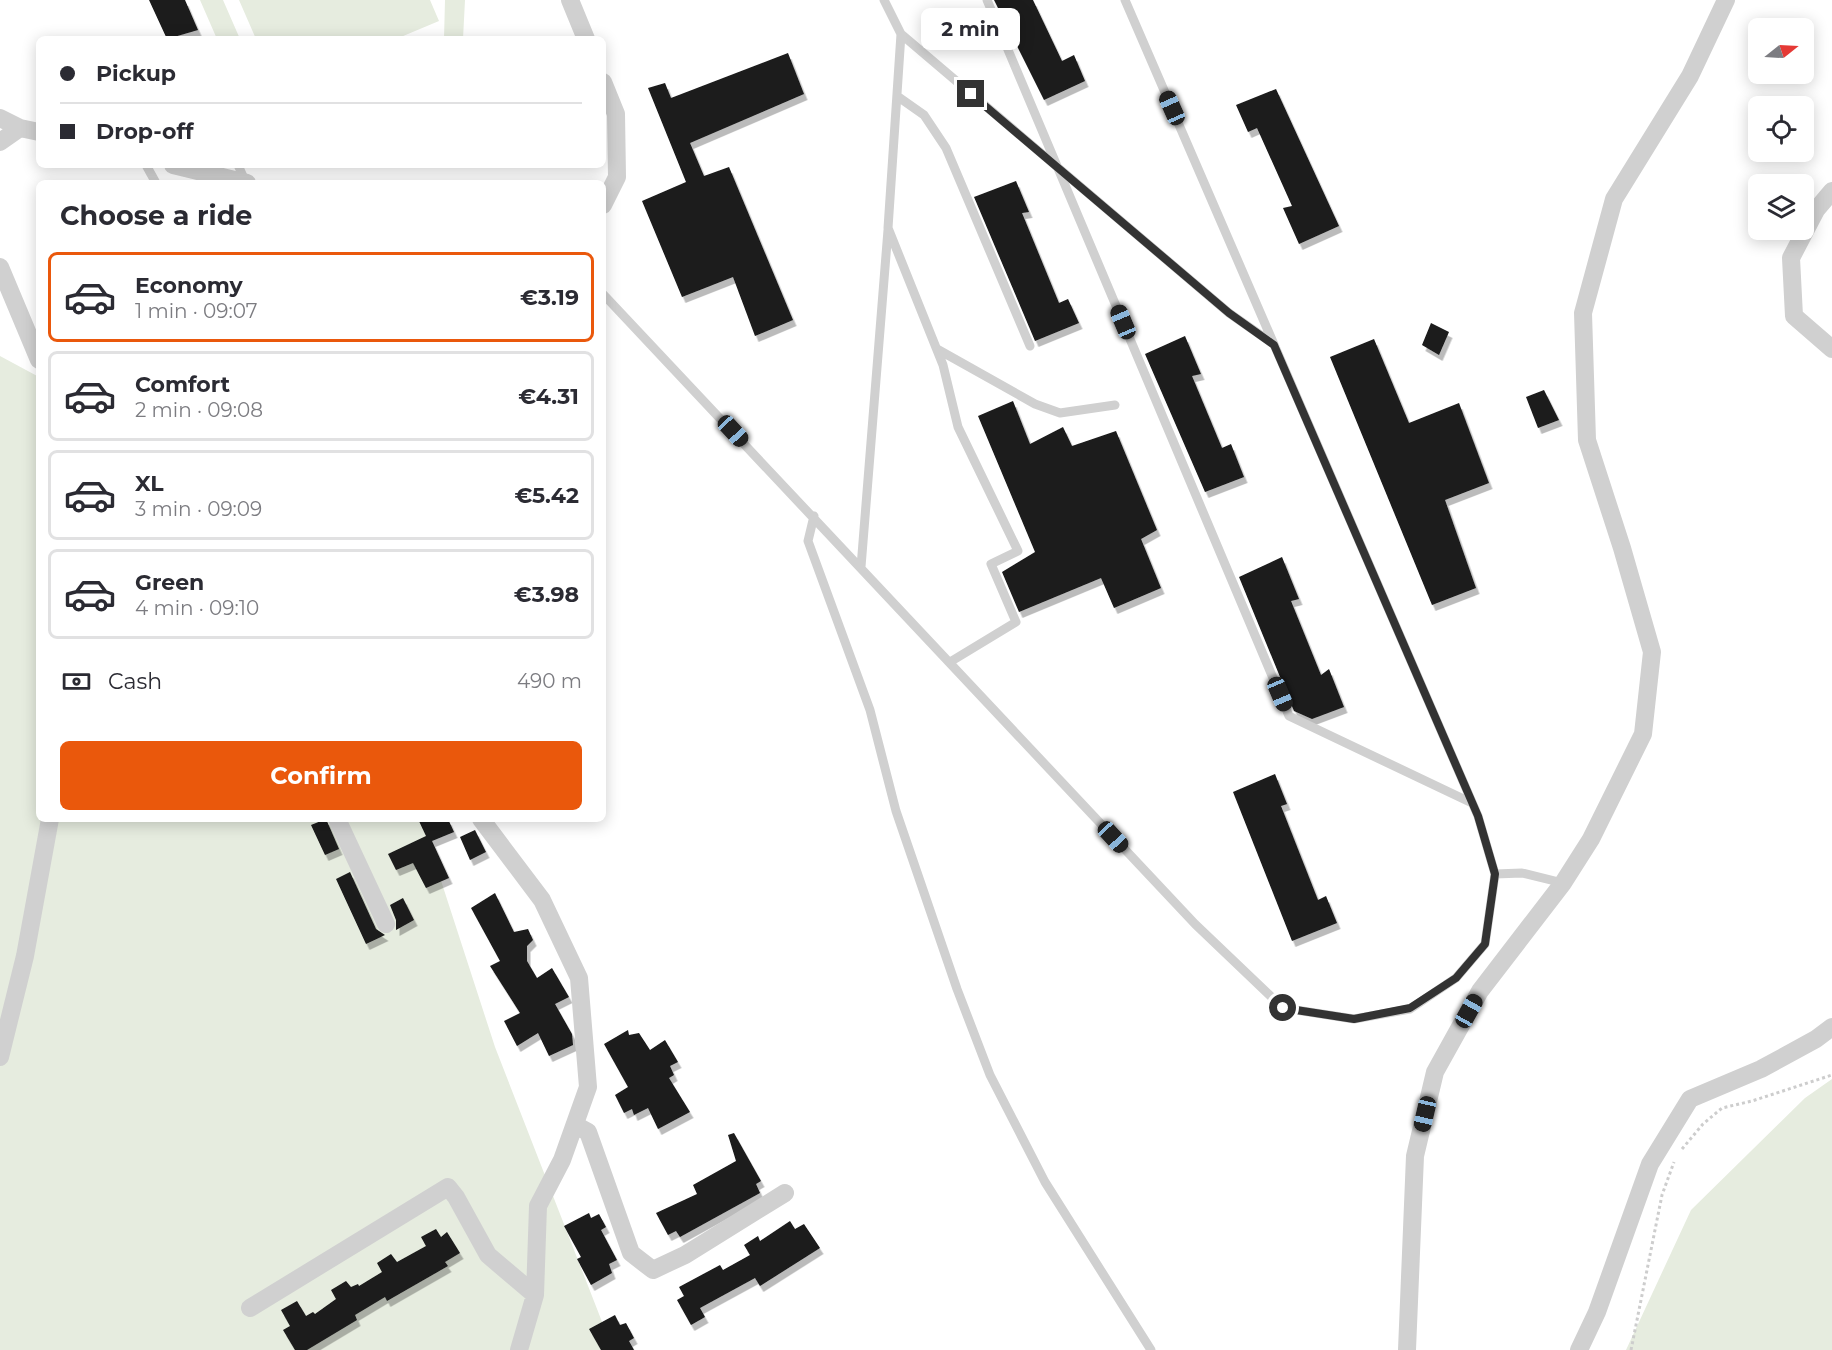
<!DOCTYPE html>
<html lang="en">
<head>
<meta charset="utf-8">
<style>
	body { margin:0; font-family:Montserrat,sans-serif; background:#f7f7f7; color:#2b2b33; height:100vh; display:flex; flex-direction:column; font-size:22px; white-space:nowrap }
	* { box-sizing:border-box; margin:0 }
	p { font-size:20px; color:#7c7c81 }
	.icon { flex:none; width:33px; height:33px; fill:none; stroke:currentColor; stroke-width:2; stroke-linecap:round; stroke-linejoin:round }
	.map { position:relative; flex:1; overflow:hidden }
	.drawer { position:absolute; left:36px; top:180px; width:570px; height:642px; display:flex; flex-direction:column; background:#fff; border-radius:9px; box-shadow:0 3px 15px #0003 }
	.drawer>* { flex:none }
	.banner { position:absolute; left:36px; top:36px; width:570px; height:132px; border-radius:9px; box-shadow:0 3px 15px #0003; display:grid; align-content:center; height:132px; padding:0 24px; background:#fff }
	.needle { width:39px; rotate:72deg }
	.fabs { position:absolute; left:1748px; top:18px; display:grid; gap:12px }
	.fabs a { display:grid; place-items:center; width:66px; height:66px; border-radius:9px; background:#fff; box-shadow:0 3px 15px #0003; font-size:30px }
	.end { position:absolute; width:27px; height:27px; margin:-14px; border:8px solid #333; background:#fff; box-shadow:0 0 0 3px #fff }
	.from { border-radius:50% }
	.bubble { position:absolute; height:42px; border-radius:9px; background:#fff; box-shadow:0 3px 15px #0003; font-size:20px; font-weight:700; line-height:42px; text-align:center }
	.car { position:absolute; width:18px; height:36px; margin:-18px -9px; border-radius:8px; box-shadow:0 0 4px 2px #0007; background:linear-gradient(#222 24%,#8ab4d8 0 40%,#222 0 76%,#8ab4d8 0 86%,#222 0) }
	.banner b { display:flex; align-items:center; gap:21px; height:57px; font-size:22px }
	.banner b+b { border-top:2px solid #e1e1e2 }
	.banner i { width:15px; height:15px; background:#2b2b33 }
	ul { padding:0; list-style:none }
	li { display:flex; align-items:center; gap:18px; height:90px; margin:0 12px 9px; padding:0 12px; border:3px solid #e1e1e2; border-radius:9px }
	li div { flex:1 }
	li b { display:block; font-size:22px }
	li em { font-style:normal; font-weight:700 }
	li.current { border-color:#ea580c }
	li>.icon { width:54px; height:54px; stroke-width:1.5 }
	h2 { padding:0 24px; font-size:27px; line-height:72px }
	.pay { display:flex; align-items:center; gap:15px; height:66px; padding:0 24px; font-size:22px }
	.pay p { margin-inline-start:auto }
	.button { display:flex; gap:12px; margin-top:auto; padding:12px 24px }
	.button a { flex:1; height:69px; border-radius:9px; background:#ea580c; color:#fff; font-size:24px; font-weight:700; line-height:69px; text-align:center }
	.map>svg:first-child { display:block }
	.green { fill:#e6ecdf }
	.building { fill:#1a1a1a; filter:url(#shadow) }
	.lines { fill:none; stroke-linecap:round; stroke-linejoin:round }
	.path { stroke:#cdcdcd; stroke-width:3; stroke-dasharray:3 3; stroke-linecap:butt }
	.service { stroke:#d0d0d0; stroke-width:9 }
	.minor { stroke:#d0d0d0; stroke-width:18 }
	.route { stroke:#333; stroke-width:8 }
</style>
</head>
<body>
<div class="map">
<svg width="1832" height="1350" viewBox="0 0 1832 1350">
	<defs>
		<filter id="shadow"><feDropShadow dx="3.5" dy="6" stdDeviation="0" flood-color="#0004"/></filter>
	</defs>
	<rect width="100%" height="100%" fill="#fff"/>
	<!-- green -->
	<path class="green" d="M200,0H223L240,39H217Z
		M239,0H430L439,21L396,39H256Z
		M445,0H465L463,39H444Z
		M0,356L39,377V819H421L495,1047L613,1350H0Z
		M1832,1079V1350H1626L1691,1210L1805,1098Z"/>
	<!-- building -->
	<path class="building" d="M149,0H185L198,30L167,39Z
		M994,0H1033L1062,61L1074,55L1085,81L1044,100Z
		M788,53L804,94L690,143L704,176L729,167L793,320L755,336L733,277L682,297L642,201L686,182L648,88L665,83L671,98Z
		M1276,89L1339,226L1299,244L1283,208L1292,206L1257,128L1248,132L1236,105Z
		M1016,181L1029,212L1022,213L1059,303L1068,299L1079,323L1035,341L974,197Z
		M1431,323L1449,332L1439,355L1422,345Z
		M1185,336L1201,374L1192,376L1222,448L1231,444L1244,477L1205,492L1145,354Z
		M1374,339L1409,423L1459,403L1489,483L1445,500L1476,588L1432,605L1330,357Z
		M1544,390L1559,420L1538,428L1526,397Z
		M1013,401L1030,444L1063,427L1072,446L1116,431L1157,530L1141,539L1161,588L1114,608L1101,578L1019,612L1002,572L1035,552L978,416Z
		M1282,557L1299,599L1291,601L1321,675L1329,669L1344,707L1312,719L1294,711L1239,577Z
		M1275,774L1287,804L1281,806L1318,900L1326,896L1337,923L1292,941L1233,792Z
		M326,819L339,849L325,855L311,825Z
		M418,819H448L454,832L432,841L449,878L426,888L413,863L396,870L388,854L426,836Z
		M475,830L486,852L470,860L460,837Z
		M350,872L376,929L385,935L366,944L336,879Z
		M495,893L514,932L528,929L533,940L527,946V961L537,978L552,968L569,997L555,1004L572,1034L573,1045L549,1056L538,1033L517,1046L504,1021L520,1013L490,966L500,961L471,908Z
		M403,898L414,920L396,930V920L390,905Z
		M628,1030L629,1035L639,1033L650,1050L665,1040L678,1062L670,1066L674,1075L669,1078L690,1112L658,1129L648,1108L634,1115L632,1109L624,1113L615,1095L628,1087L604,1044Z
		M734,1133L761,1181L756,1184L760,1193L680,1237L676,1231L668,1235L656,1213L697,1194L693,1185L736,1161L728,1135Z
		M589,1213L591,1218L599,1214L606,1227L601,1230L617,1260L609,1264L612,1273L591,1285L577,1259L581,1257L564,1226Z
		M790,1221L795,1229L804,1224L820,1248L760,1286L755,1278L700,1308L705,1317L691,1325L677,1300L684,1296L679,1287L720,1265L723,1270L750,1255L744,1245L758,1236L760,1241Z
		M436,1229L441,1237L447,1232L460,1253L445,1262L448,1266L387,1301L385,1297L355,1315L357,1320L307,1350H295L283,1330L290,1326L281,1310L297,1301L306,1316L313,1312L315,1314L336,1299L331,1290L346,1281L351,1287L358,1284L359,1286L382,1272L377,1263L391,1254L397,1262L426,1246L421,1237Z
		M615,1315L620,1325L626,1323L634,1338L629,1341L634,1350H601L589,1329Z"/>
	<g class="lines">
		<!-- path -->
		<path class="path" d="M1682,1149L1703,1124L1722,1108L1752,1101L1832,1075
			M1631,1350L1662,1195L1674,1162"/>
		<!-- service -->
		<path class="service" d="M884,0L901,34L1229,313L1272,343
			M987,0L1289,716L1472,803
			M901,34L888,228L943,365L958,427L1018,551L991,564L1016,622L950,662
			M897,96L924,115L946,148L1030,346
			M146,165L156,183
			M238,165L246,183
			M603,294L1195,924L1283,1008L1354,1019L1410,1009L1456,978L1485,944L1495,874L1478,816L1125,0
			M937,349L1035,404L1060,413L1115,405
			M814,516L808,541L870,710L896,811L957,989L990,1075L1045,1182L1151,1350
			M861,567L888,230
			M1495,874L1522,873L1563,883"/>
		<!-- minor -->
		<path class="minor" d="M570,0L586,39
			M603,82L616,114L617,177L603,205
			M0,118L20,128L39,132
			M0,142L20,128
			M173,165L247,183
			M1832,191L1816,210L1791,258L1794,316L1832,349
			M0,267L39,360
			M337,819L386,924
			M481,819L542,900L579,978L588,1087L562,1160L538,1206L535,1295L519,1350
			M0,1057L25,956L50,819
			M575,1125L588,1132L631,1253L653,1270L685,1255L785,1193
			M250,1308L448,1187L456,1197L488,1255L535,1295
			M1407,1350L1415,1156L1435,1072L1480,991L1563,883L1591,839L1643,734L1652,652L1622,548L1587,440L1583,313L1614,199L1690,76L1726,0
			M1579,1350L1597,1312L1650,1164L1690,1099L1761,1069L1816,1039L1832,1027"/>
	</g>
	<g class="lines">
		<!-- route -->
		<path class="route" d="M971,94L1229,313L1274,345L1478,816L1495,874L1485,944L1456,978L1410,1008L1354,1019L1283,1008"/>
	</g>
</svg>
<div class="fabs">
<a><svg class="needle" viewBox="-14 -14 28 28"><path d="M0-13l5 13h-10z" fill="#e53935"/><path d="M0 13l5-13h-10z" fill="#7c7c81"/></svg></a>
<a><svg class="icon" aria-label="locate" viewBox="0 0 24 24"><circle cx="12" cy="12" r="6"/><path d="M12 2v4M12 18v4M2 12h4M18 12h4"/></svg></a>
<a><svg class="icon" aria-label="layers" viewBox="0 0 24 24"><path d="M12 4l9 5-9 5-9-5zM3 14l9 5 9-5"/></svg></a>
</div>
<i class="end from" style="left:1283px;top:1008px"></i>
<i class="end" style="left:971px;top:94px"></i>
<div class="bubble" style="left:921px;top:8px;width:99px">2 min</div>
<i class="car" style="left:1172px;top:108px;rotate:336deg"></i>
<i class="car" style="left:1123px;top:322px;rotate:337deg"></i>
<i class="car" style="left:733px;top:431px;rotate:137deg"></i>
<i class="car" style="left:1280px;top:694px;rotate:157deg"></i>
<i class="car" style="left:1113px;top:837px;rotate:137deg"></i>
<i class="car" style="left:1469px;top:1011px;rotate:29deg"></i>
<i class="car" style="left:1425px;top:1114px;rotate:193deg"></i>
<div class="banner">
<b><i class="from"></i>Pickup</b>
<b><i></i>Drop-off</b>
</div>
<section class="drawer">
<h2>Choose a ride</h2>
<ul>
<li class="current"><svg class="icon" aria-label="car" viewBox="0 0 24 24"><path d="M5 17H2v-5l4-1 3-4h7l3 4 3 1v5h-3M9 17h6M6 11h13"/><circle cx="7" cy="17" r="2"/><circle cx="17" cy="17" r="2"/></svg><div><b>Economy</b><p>1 min · 09:07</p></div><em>€3.19</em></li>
<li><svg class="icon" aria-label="car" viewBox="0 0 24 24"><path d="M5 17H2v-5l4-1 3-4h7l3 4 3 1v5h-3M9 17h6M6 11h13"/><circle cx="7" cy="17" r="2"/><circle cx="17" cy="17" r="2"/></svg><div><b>Comfort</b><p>2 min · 09:08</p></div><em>€4.31</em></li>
<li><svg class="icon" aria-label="car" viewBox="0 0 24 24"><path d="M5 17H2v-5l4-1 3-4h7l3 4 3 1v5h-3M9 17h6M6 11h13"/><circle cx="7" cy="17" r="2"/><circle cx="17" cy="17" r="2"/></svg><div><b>XL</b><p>3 min · 09:09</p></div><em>€5.42</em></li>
<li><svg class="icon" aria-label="car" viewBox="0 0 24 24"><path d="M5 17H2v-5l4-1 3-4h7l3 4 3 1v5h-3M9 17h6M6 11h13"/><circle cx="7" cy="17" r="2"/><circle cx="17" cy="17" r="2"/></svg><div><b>Green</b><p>4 min · 09:10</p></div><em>€3.98</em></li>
</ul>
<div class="pay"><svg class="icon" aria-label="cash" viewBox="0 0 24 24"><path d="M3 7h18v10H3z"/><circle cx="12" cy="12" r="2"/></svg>Cash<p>490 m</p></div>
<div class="button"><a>Confirm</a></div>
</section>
</div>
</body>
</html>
